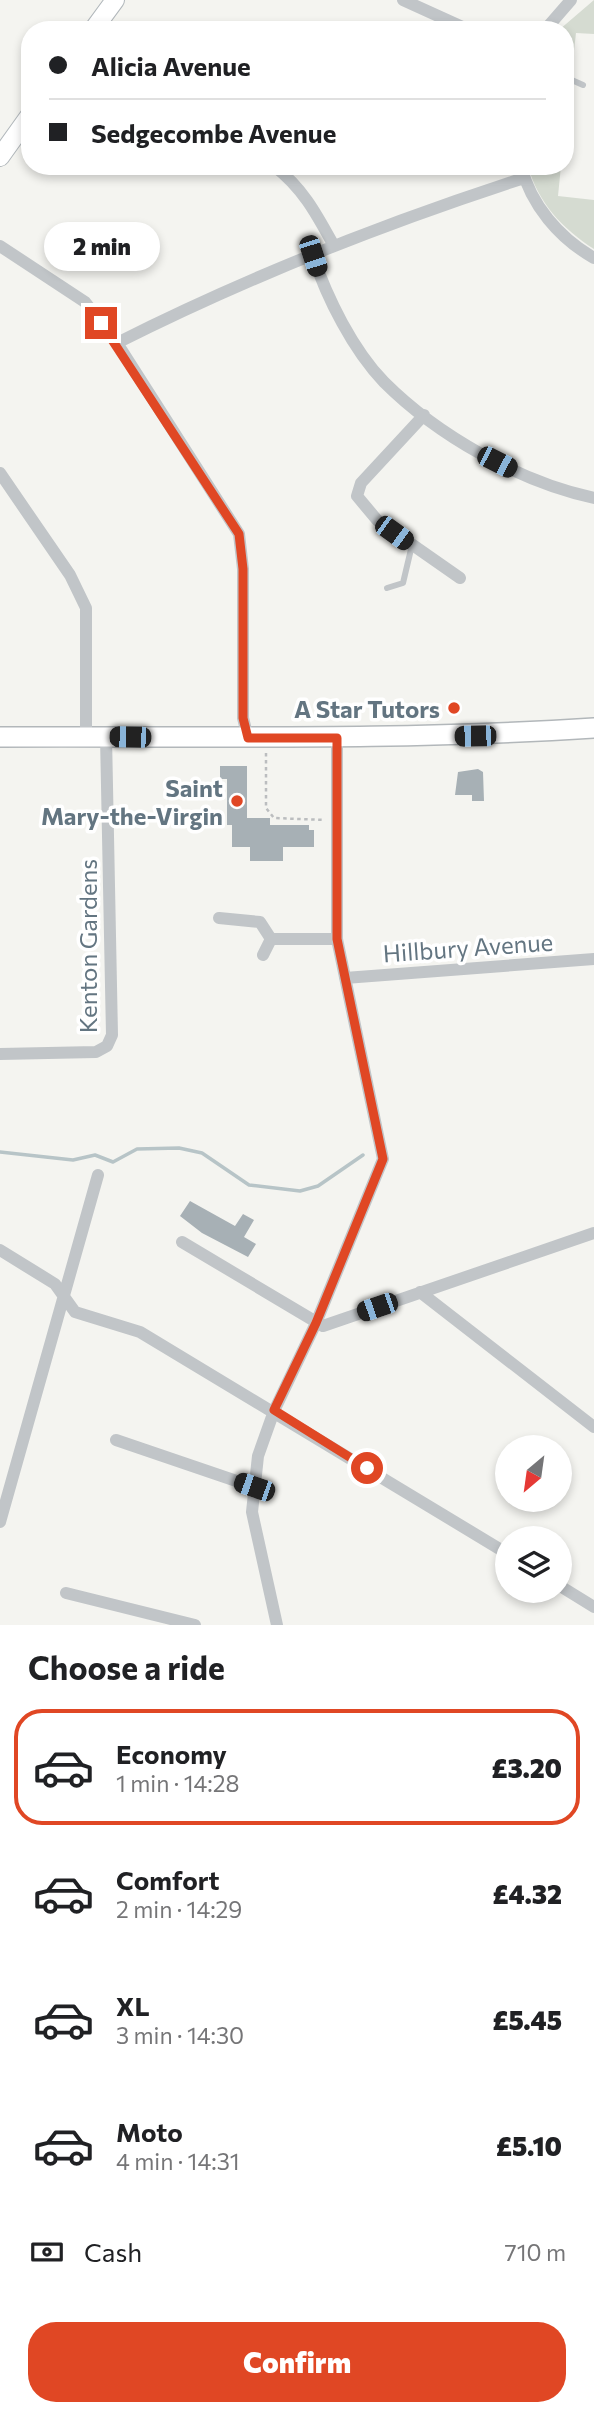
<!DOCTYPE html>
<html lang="en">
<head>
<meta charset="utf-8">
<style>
	body { margin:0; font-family:Commissioner,sans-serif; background:#f6f6f6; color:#202124; height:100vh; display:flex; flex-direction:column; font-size:26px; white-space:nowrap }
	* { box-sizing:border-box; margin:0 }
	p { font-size:23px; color:#757577 }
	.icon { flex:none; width:38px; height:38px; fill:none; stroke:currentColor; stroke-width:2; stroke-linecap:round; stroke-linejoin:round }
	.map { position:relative; height:1625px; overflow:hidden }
	.drawer { display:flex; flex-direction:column; background:#fff; flex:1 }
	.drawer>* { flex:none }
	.top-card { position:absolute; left:21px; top:21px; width:553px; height:154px; border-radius:28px; box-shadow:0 4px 10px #0003; display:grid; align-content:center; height:154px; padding:0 28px; background:#fff }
	.needle { width:46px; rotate:209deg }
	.controls { position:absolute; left:495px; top:1435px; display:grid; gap:14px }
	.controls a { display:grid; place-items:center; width:77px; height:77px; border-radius:50%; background:#fff; box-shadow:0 4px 10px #0003; font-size:35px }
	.end { position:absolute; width:32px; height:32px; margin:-16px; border:9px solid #e04724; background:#fff; box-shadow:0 0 0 4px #fff }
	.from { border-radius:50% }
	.bubble { position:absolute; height:49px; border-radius:24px; background:#fff; box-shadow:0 4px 10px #0003; font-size:23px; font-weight:800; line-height:49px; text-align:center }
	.car { position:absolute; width:21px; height:42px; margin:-21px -10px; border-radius:9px; box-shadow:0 0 5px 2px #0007; background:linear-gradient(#222 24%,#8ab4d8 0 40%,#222 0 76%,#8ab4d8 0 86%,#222 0) }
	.top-card b { display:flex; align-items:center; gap:24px; height:66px; font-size:26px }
	.top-card b+b { border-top:2px solid #e0e0e0 }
	.top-card i { width:18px; height:18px; background:#202124 }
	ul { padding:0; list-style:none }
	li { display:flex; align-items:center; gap:21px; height:116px; margin:0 14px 10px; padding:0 14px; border:4px solid transparent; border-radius:28px }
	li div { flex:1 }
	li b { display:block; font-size:26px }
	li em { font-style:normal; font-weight:800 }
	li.selected { border-color:#e04724 }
	li>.icon { width:63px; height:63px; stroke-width:1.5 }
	h2 { padding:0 28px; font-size:32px; line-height:84px }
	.pay { display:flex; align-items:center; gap:18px; height:77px; padding:0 28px; font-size:26px }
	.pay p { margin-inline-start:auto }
	.button { display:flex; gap:14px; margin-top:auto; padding:14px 28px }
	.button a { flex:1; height:80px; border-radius:28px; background:#e04724; color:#fff; font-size:28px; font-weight:800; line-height:80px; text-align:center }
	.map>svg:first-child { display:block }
	.green { fill:#d5dbd1 }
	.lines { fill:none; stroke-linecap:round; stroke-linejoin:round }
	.stream { stroke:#b7c4c7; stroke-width:3.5 }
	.building { fill:#a7b0b5 }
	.secondary-casing { stroke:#b1b7bb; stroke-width:20 }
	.primary-casing { stroke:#b2b7ba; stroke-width:22 }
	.path { stroke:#bbbdbf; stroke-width:2.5; stroke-dasharray:3.5 3.5; stroke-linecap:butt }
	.lane { stroke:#c1c5c8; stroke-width:6 }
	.street { stroke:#c1c5c8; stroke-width:12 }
	.secondary { stroke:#fff; stroke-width:18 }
	.primary { stroke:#fff; stroke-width:19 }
	.route { stroke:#e04724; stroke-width:9 }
	.poi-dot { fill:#e04724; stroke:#fff; stroke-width:2.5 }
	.labels { text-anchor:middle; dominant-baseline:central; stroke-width:7; stroke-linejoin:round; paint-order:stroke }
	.poi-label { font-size:24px; font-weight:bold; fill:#637581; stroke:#fff; text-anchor:end }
	.street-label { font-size:24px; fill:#637581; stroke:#fff }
</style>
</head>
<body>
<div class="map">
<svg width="594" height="1625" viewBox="0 0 594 1625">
	<rect width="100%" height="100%" fill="#f4f4f0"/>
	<!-- green -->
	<path class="green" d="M594,0V34L576,33L565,131V30H559Z
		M528,166H561L558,196L594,200V249C563,229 538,203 528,166Z"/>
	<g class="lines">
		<!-- stream -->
		<path class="stream" d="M0,1152L73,1160L95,1155L113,1162L137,1149L179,1148L202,1153L249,1185L300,1191L318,1186L363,1155"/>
	</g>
	<!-- building -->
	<path class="building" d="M220,766H247V818H270V825H309V830H314V847H283V861H250V847H232V825H227V779H220Z
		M478,769L483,772L484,801H472V795H455L458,772Z
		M190,1201L235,1226L243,1214L254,1220L244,1237L256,1244L248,1257L202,1233L180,1216Z"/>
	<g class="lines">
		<!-- secondary casing -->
		<g class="secondary-casing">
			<path id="secondary" d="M93,30L115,0
				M0,157L30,115"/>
		</g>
		<!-- primary casing -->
		<g class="primary-casing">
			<path id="primary" d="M0,737C198,736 396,741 594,728"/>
		</g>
		<!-- path -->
		<path class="path" d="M266,753V808L274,818L325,820"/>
		<!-- lane -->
		<path class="lane" d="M565,77L583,85
			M387,588L403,583L412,545"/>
		<!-- street -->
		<path class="street" d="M403,0L469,30
			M545,30L571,0
			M274,166C303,188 317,215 334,246
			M521,166C531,205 559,238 594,258
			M0,246L85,302L117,343L239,534L243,569V718L248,738
			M313,256C327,298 353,350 384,382C438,436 520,482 594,498
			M117,343C248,277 385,223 524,178
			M424,415L361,483L357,496L377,520L460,578
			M0,473L70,575L86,608V737
			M219,918L260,922L271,939L263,955
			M271,939H337
			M345,978L594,959
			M0,1054L96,1052L107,1046L112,1035L106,736
			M182,1242L323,1326L594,1233
			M0,1250L55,1284L75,1312L140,1332L508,1554
			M420,1292L594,1427
			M116,1440L254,1487
			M0,1522L98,1175
			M560,1586L594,1607
			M66,1593L195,1625
			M277,1625L252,1512L258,1456L274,1411L316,1323L383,1159L337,939V738"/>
		<!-- secondary -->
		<use href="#secondary" class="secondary"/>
		<!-- primary -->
		<use href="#primary" class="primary"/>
	</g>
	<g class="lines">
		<!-- route -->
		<path class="route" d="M101,323L239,534L243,569V718L248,738H337V939L383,1159L316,1323L274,1410L367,1468"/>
	</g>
	<!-- markers -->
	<g class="poi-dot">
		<circle cx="454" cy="708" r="7"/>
		<circle cx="237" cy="801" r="7"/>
	</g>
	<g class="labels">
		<!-- poi labels -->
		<g class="poi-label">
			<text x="440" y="708">A Star Tutors</text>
			<text x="223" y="787">Saint<tspan x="223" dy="28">Mary-the-Virgin</tspan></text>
		</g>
		<!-- street labels -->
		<g class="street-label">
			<text transform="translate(87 946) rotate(-90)">Kenton Gardens</text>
			<text transform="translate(468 947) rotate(-4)">Hillbury Avenue</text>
		</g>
	</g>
</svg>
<div class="controls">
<a><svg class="needle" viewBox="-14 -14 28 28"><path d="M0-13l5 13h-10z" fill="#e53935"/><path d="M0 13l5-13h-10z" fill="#757577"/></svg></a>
<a><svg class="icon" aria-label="layers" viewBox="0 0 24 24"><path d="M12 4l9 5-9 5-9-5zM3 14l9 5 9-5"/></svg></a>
</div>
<i class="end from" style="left:367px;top:1468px"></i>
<i class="end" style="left:101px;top:323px"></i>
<div class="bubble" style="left:44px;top:222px;width:116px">2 min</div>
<i class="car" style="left:313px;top:256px;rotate:162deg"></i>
<i class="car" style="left:497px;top:462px;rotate:117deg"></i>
<i class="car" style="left:394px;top:533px;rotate:126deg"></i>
<i class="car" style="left:475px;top:736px;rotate:269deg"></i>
<i class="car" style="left:130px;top:737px;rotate:271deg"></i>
<i class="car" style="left:377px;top:1307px;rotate:251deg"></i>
<i class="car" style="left:254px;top:1487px;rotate:289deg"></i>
<div class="top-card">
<b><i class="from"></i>Alicia Avenue</b>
<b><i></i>Sedgecombe Avenue</b>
</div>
</div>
<section class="drawer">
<h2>Choose a ride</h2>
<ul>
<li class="selected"><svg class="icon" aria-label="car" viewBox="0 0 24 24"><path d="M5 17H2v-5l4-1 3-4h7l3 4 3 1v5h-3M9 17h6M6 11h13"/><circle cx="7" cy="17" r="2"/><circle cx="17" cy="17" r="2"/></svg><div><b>Economy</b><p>1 min · 14:28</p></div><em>£3.20</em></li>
<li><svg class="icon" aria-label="car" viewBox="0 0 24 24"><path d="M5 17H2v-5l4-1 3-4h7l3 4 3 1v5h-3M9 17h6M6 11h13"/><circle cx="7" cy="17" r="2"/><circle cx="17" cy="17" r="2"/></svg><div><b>Comfort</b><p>2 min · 14:29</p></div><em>£4.32</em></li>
<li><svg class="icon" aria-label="car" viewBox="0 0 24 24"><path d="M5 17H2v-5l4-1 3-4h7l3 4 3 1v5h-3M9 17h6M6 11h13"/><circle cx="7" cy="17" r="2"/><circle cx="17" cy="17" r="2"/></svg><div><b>XL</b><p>3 min · 14:30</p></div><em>£5.45</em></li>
<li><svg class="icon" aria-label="car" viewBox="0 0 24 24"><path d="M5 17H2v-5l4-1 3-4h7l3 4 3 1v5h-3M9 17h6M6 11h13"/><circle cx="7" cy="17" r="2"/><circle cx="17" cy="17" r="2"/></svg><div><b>Moto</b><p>4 min · 14:31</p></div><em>£5.10</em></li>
</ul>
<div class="pay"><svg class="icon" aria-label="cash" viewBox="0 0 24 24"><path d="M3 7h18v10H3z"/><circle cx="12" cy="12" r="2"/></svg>Cash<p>710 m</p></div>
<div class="button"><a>Confirm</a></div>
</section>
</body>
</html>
